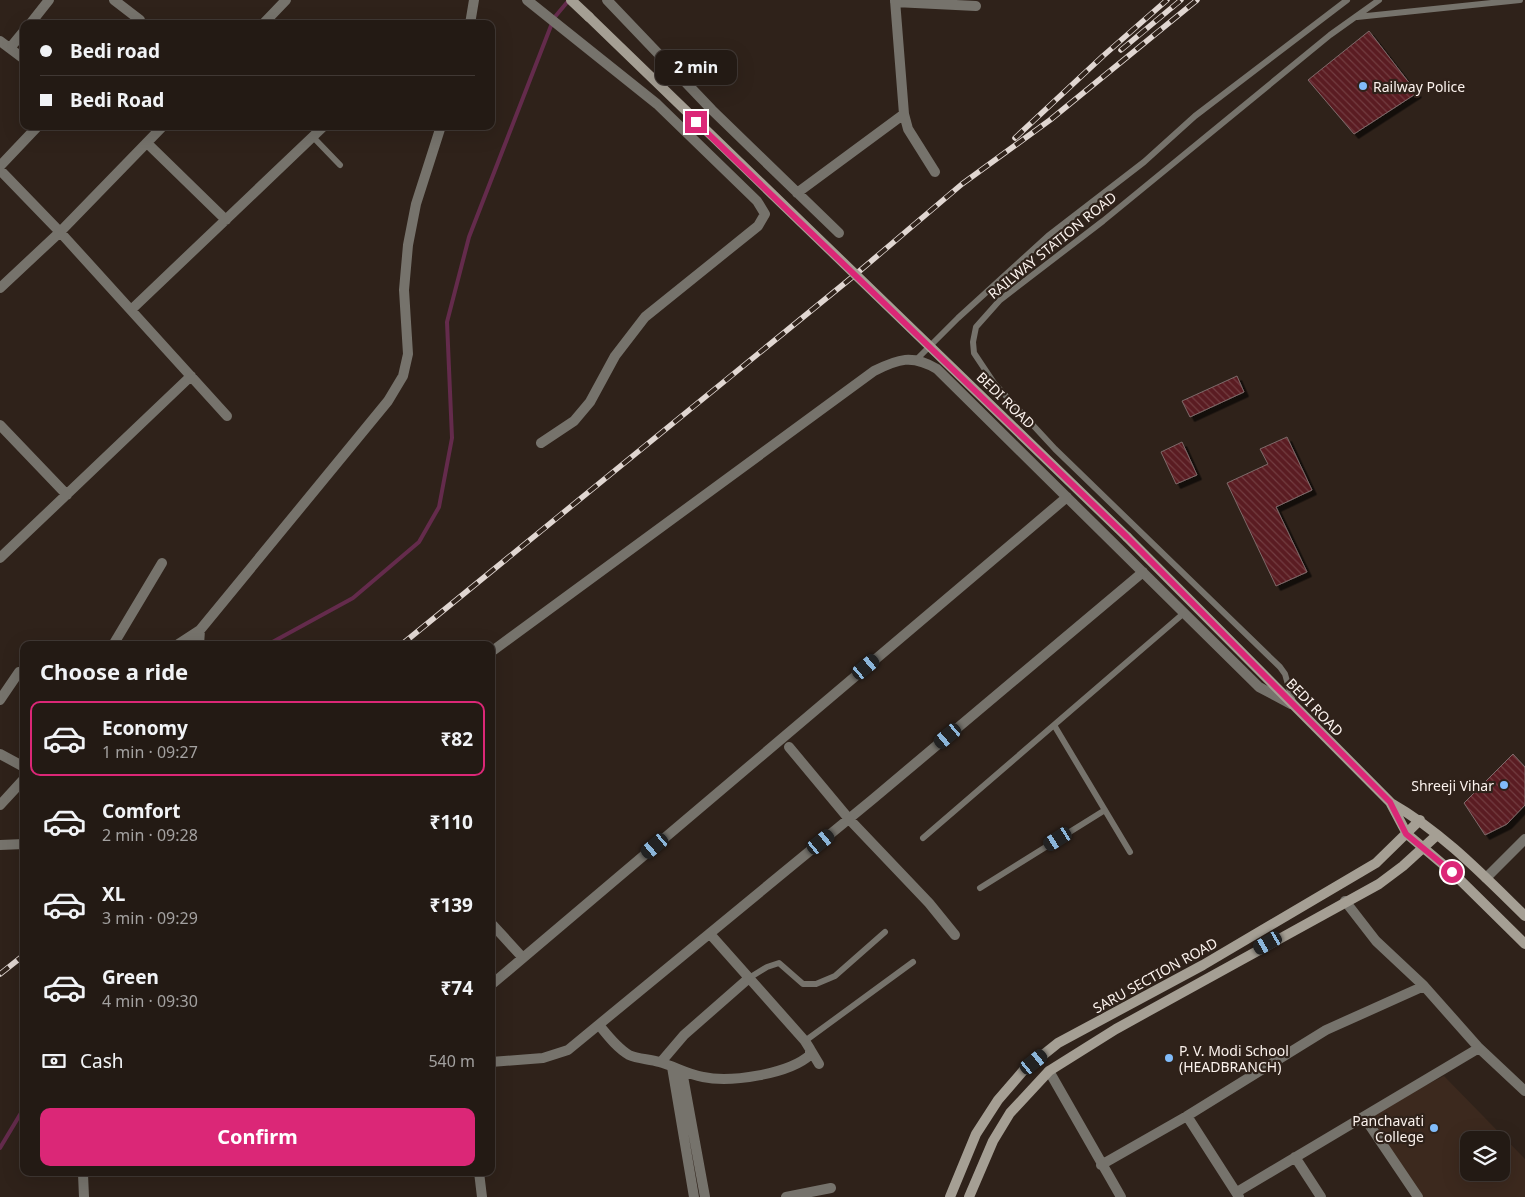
<!DOCTYPE html>
<html lang="en">
<head>
<meta charset="utf-8">
<style>
	body { margin:0; font-family:"Noto Sans",sans-serif; background:#2b231d; color:#f1f3f6; height:100vh; display:flex; flex-direction:column; font-size:19px; white-space:nowrap }
	* { box-sizing:border-box; margin:0 }
	p { font-size:16px; color:#a3a1a0 }
	.icon { flex:none; width:28px; height:28px; fill:none; stroke:currentColor; stroke-width:2; stroke-linecap:round; stroke-linejoin:round }
	.map { position:relative; flex:1; overflow:hidden }
	.side { position:absolute; left:20px; top:641px; width:475px; height:535px; display:flex; flex-direction:column; background:#231a14; border-radius:10px; box-shadow:0 5px 20px #0002,0 0 0 1px #403834 }
	.side>* { flex:none }
	.hud { position:absolute; left:20px; top:20px; width:475px; height:110px; border-radius:10px; box-shadow:0 5px 20px #0002,0 0 0 1px #403834; display:grid; align-content:center; height:110px; padding:0 20px; background:#231a14 }
	.tools { position:absolute; left:1460px; top:1131px; display:grid; gap:10px }
	.tools a { display:grid; place-items:center; width:50px; height:50px; border-radius:10px; background:#231a14; box-shadow:0 5px 20px #0002,0 0 0 1px #403834; font-size:25px }
	.end { position:absolute; width:22px; height:22px; margin:-11px; border:6px solid #db2777; background:#fff; box-shadow:0 0 0 2px #fff }
	.from { border-radius:50% }
	.bubble { position:absolute; height:35px; border-radius:10px; background:#231a14; box-shadow:0 5px 20px #0002,0 0 0 1px #403834; font-size:16px; font-weight:700; line-height:35px; text-align:center }
	.car { position:absolute; width:15px; height:30px; margin:-15px -8px; border-radius:6px; box-shadow:0 0 4px 1px #0007; background:linear-gradient(#222 24%,#8ab4d8 0 40%,#222 0 76%,#8ab4d8 0 86%,#222 0) }
	.hud b { display:flex; align-items:center; gap:18px; height:48px; font-size:19px }
	.hud b+b { border-top:1px solid #403834 }
	.hud i { width:12px; height:12px; background:#f1f3f6 }
	ul { padding:0; list-style:none }
	li { display:flex; align-items:center; gap:15px; height:75px; margin:0 10px 8px; padding:0 10px; border:2px solid transparent; border-radius:10px }
	li div { flex:1 }
	li b { display:block; font-size:19px }
	li em { font-style:normal; font-weight:700 }
	li.selected { border-color:#db2777 }
	li>.icon { width:45px; height:45px; stroke-width:1.5 }
	h2 { padding:0 20px; font-size:22px; line-height:60px }
	.pay { display:flex; align-items:center; gap:12px; height:55px; padding:0 20px; font-size:19px }
	.pay p { margin-inline-start:auto }
	.cta { display:flex; gap:10px; margin-top:auto; padding:10px 20px }
	.cta a { flex:1; height:58px; border-radius:10px; background:#db2777; color:#fff; font-size:20px; font-weight:700; line-height:58px; text-align:center }
	.map>svg:first-child { display:block }
	.built { fill:#3c291e; fill-rule:evenodd }
	.lines { fill:none; stroke-linecap:round; stroke-linejoin:round }
	.stream { stroke:#642b4c; stroke-width:4 }
	.building { fill:url(#building-back-hatch); stroke:#7e6a6a; filter:url(#shadow) }
	.lane { stroke:#76736c; stroke-width:6 }
	.street { stroke:#76736c; stroke-width:10 }
	.secondary { stroke:#a59f94; stroke-width:10 }
	.rail-casing { stroke:#e0d6d1; stroke-width:5.5 }
	.rail { stroke:#2f221a; stroke-width:4; stroke-dasharray:11; stroke-linecap:butt }
	.secondary-bridge { stroke:#a59f94; stroke-width:10 }
	.route { stroke:#db2777; stroke-width:6 }
	.poi-dot { fill:#81bcfa; stroke:#2f221a; stroke-width:2 }
	.labels { text-anchor:middle; dominant-baseline:central; stroke-width:4.5; stroke-linejoin:round; paint-order:stroke }
	.poi-label { font-size:14px; fill:#fbf2ed; stroke:#2f221a; text-anchor:start }
	.street-label { font-size:14px; fill:#fbf2ed; stroke:#2f221a }
</style>
</head>
<body>
<div class="map">
<svg width="1525" height="1197" viewBox="0 0 1525 1197">
	<defs>
		<pattern id="building-back-hatch" width="6" height="6" patternUnits="userSpaceOnUse" patternTransform="scale(1.25)"><rect width="6" height="6" fill="#5a1c21"/><path d="M-1 5l2 2M0 0l6 6M5-1l2 2" fill="none" stroke="#733d42"/></pattern>
		<filter id="shadow"><feDropShadow dx="4.5" dy="4.5" stdDeviation="0" flood-color="#0009"/></filter>
	</defs>
	<rect width="100%" height="100%" fill="#2f221a"/>
	<!-- built -->
	<path class="built" d="M1444,1076L1525,1159V1197H1421L1366,1115ZM1469,1140H1501V1172H1469Z"/>
	<g class="lines">
		<!-- stream -->
		<path class="stream" d="M267,645L353,598L419,542L439,507L452,438L447,322L469,237L554,18L569,0
			M0,1148L24,1108"/>
	</g>
	<!-- building -->
	<path class="building" d="M1369,31L1417,93L1354,134L1308,80Z
		M1237,376L1244,392L1190,417L1182,401Z
		M1287,437L1312,490L1276,507L1307,572L1276,586L1227,483L1268,464L1260,449Z
		M1182,442L1197,475L1176,484L1161,452Z
		M1513,754L1525,767V805L1507,824L1485,835L1464,803Z"/>
	<g class="lines">
		<!-- lane -->
		<path class="lane" d="M1357,17L1520,0
			M313,137L340,165
			M917,359L958,318L1048,236L1144,162L1195,116L1347,0
			M1293,702L1285,674L1280,667L1055,449L994,383L974,353L973,342L976,327L1000,300L1103,221L1330,35L1379,0
			M1054,725L1130,852
			M923,838L1184,613
			M980,888L1105,810
			M749,978L767,967L779,963L803,984H816L835,976L885,932
			M805,1041L913,962"/>
		<!-- street -->
		<path class="street" d="M114,0L140,20L137,24
			M527,0L657,104L757,201L765,214L758,226L645,317L615,356L590,402L574,421L541,443
			M607,0L712,110L839,233
			M895,0L904,114L908,129L935,172
			M895,2L976,6
			M30,24L49,0
			M263,24L286,0
			M470,24L474,0
			M0,41L24,59
			M10,48L24,31
			M147,143L226,220
			M0,166L38,126
			M0,170L60,232L227,416
			M797,193L904,114
			M0,288L60,232L163,126
			M131,310L324,126
			M0,425L67,495
			M0,558L191,376
			M113,645L162,563
			M177,645L200,630L388,401L403,376L408,354L404,290L408,245L416,204L441,126
			M199,645L200,630
			M491,652L874,371C898,359 912,354 937,369L1259,687L1291,704
			M0,700L19,672
			M789,747L849,819L929,903L955,935
			M0,754L24,767
			M0,805L24,779
			M0,845L24,844
			M1486,878L1525,839
			M1345,901L1376,941L1424,986L1479,1048L1525,1091
			M491,923L523,958
			M491,985L1067,497
			M599,1025C608,1036 617,1048 629,1055C638,1059 650,1059 659,1062C674,1066 687,1074 703,1077C730,1083 789,1074 810,1055V1049L805,1041L710,934
			M810,1049L819,1064
			M491,1062L543,1058L568,1050L873,799L1143,572
			M661,1062L684,1035L749,978
			M672,1067L694,1197
			M682,1071L705,1197
			M1049,1071L1121,1197
			M1187,1116L1239,1197
			M1364,1117L1418,1197
			M1295,1157L1321,1197
			M1101,1165L1187,1116L1326,1030L1424,986
			M479,1172L482,1197
			M83,1174L84,1197
			M1237,1192L1479,1048
			M786,1197L831,1188"/>
		<!-- secondary -->
		<path class="secondary" d="M571,0L589,17
			M1127,537L1390,802L1407,834L1452,872L1525,944
			M1391,803C1442,832 1483,875 1525,916
			M950,1197L976,1134L998,1100L1023,1071L1058,1043L1203,965L1376,863L1420,820
			M969,1197L993,1141L1010,1113L1049,1071L1116,1029L1379,884L1403,866L1437,835"/>
		<!-- rail casing -->
		<g class="rail-casing">
			<path id="rail" d="M1121,50L1181,0
				M1015,138L1103,56L1167,0
				M401,645L856,274L962,184L1050,120L1197,0
				M0,974L24,955"/>
		</g>
		<!-- rail -->
		<use href="#rail" class="rail"/>
		<!-- secondary-bridge -->
		<path class="secondary-bridge" d="M589,17L1127,537"/>
	</g>
	<g class="lines">
		<!-- route -->
		<path class="route" d="M696,122L1127,537L1390,802L1406,834L1452,872"/>
	</g>
	<!-- markers -->
	<g class="poi-dot">
		<circle cx="1363" cy="86" r="5"/>
		<circle cx="1504" cy="785" r="5"/>
		<circle cx="1169" cy="1058" r="5"/>
		<circle cx="1434" cy="1128" r="5"/>
	</g>
	<g class="labels">
		<!-- poi labels -->
		<g class="poi-label">
			<text x="1373" y="86">Railway Police</text>
			<text x="1494" y="785" text-anchor="end">Shreeji Vihar</text>
			<text x="1179" y="1050">P. V. Modi School<tspan x="1179" dy="16">(HEADBRANCH)</tspan></text>
			<text x="1424" y="1120" text-anchor="end">Panchavati<tspan x="1424" dy="16">College</tspan></text>
		</g>
		<!-- street labels -->
		<g class="street-label">
			<text transform="translate(1052 245) rotate(-39)">RAILWAY STATION ROAD</text>
			<text transform="translate(1006 400) rotate(44)">BEDI ROAD</text>
			<text transform="translate(1315 707) rotate(46)">BEDI ROAD</text>
			<text transform="translate(1155 975) rotate(-29)">SARU SECTION ROAD</text>
		</g>
	</g>
</svg>
<div class="tools">
<a><svg class="icon" aria-label="layers" viewBox="0 0 24 24"><path d="M12 4l9 5-9 5-9-5zM3 14l9 5 9-5"/></svg></a>
</div>
<i class="end from" style="left:1452px;top:872px"></i>
<i class="end" style="left:696px;top:122px"></i>
<div class="bubble" style="left:655px;top:50px;width:82px">2 min</div>
<i class="car" style="left:866px;top:667px;rotate:50deg"></i>
<i class="car" style="left:948px;top:736px;rotate:230deg"></i>
<i class="car" style="left:1058px;top:839px;rotate:238deg"></i>
<i class="car" style="left:821px;top:842px;rotate:51deg"></i>
<i class="car" style="left:655px;top:846px;rotate:230deg"></i>
<i class="car" style="left:1268px;top:943px;rotate:240deg"></i>
<i class="car" style="left:1034px;top:1062px;rotate:51deg"></i>
<div class="hud">
<b><i class="from"></i>Bedi road</b>
<b><i></i>Bedi Road</b>
</div>
<section class="side">
<h2>Choose a ride</h2>
<ul>
<li class="selected"><svg class="icon" aria-label="car" viewBox="0 0 24 24"><path d="M5 17H2v-5l4-1 3-4h7l3 4 3 1v5h-3M9 17h6M6 11h13"/><circle cx="7" cy="17" r="2"/><circle cx="17" cy="17" r="2"/></svg><div><b>Economy</b><p>1 min · 09:27</p></div><em>₹82</em></li>
<li><svg class="icon" aria-label="car" viewBox="0 0 24 24"><path d="M5 17H2v-5l4-1 3-4h7l3 4 3 1v5h-3M9 17h6M6 11h13"/><circle cx="7" cy="17" r="2"/><circle cx="17" cy="17" r="2"/></svg><div><b>Comfort</b><p>2 min · 09:28</p></div><em>₹110</em></li>
<li><svg class="icon" aria-label="car" viewBox="0 0 24 24"><path d="M5 17H2v-5l4-1 3-4h7l3 4 3 1v5h-3M9 17h6M6 11h13"/><circle cx="7" cy="17" r="2"/><circle cx="17" cy="17" r="2"/></svg><div><b>XL</b><p>3 min · 09:29</p></div><em>₹139</em></li>
<li><svg class="icon" aria-label="car" viewBox="0 0 24 24"><path d="M5 17H2v-5l4-1 3-4h7l3 4 3 1v5h-3M9 17h6M6 11h13"/><circle cx="7" cy="17" r="2"/><circle cx="17" cy="17" r="2"/></svg><div><b>Green</b><p>4 min · 09:30</p></div><em>₹74</em></li>
</ul>
<div class="pay"><svg class="icon" aria-label="cash" viewBox="0 0 24 24"><path d="M3 7h18v10H3z"/><circle cx="12" cy="12" r="2"/></svg>Cash<p>540 m</p></div>
<div class="cta"><a>Confirm</a></div>
</section>
</div>
</body>
</html>
